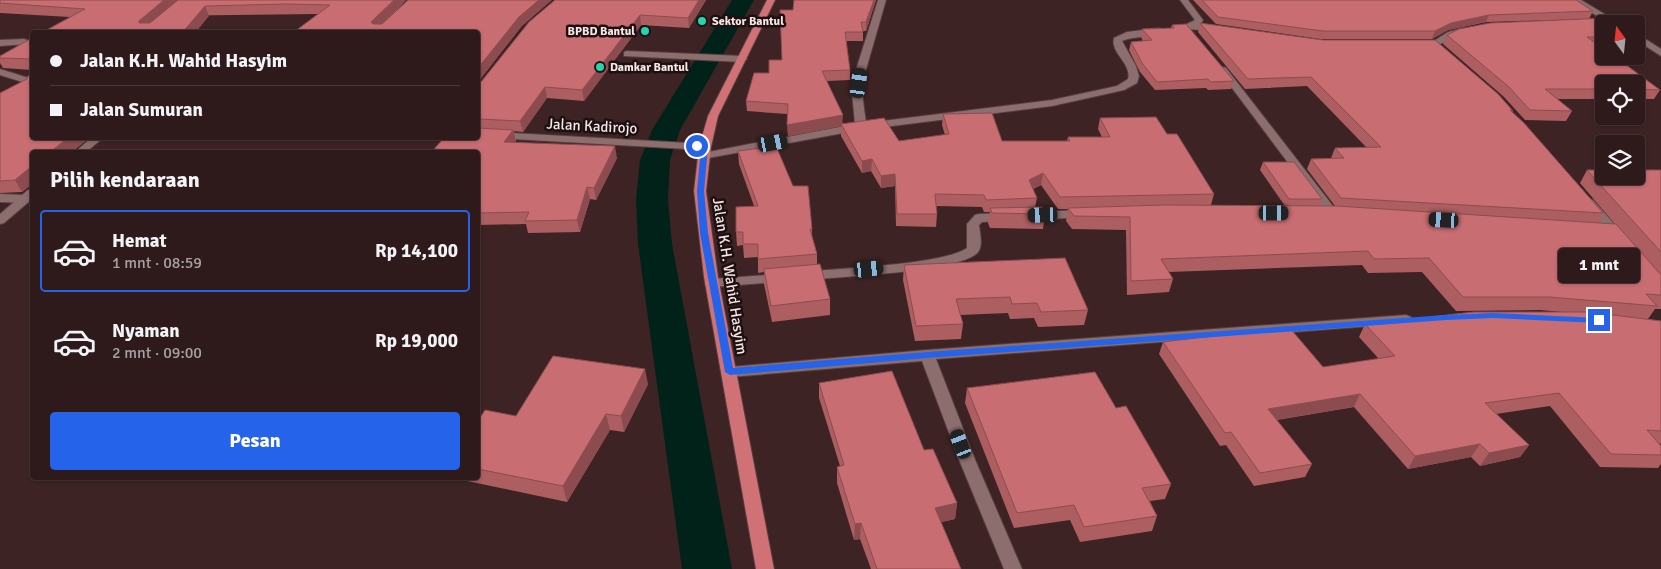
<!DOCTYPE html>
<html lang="id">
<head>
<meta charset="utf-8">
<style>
	body { margin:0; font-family:Signika,sans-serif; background:#362324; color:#f1f3f6; height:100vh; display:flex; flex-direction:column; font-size:19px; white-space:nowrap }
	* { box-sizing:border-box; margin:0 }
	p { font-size:16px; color:#a7a1a3 }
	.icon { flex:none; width:28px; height:28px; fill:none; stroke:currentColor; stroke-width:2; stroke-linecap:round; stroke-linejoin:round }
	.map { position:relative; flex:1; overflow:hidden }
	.drawer { position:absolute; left:30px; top:150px; width:450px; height:330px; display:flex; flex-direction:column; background:#2e1a1b; border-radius:5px; box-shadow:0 1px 4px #0004,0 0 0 1px #49383a }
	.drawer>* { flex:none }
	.hud { position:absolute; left:30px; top:30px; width:450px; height:110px; border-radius:5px; box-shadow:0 1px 4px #0004,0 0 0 1px #49383a; display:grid; align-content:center; height:110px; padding:0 20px; background:#2e1a1b }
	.needle { width:32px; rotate:345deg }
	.tools { position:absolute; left:1595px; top:15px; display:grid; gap:10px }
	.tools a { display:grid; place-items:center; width:50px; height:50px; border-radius:5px; background:#2e1a1b; box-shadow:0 1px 4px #0004,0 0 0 1px #49383a; font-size:25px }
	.end { position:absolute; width:22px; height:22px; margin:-11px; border:6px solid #2563eb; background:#fff; box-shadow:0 0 0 2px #fff }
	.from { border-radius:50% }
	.bubble { position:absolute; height:35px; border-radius:5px; background:#2e1a1b; box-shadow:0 1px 4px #0004,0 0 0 1px #49383a; font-size:16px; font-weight:700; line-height:35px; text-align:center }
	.car { position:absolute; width:15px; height:30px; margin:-15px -8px; border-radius:6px; box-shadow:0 0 4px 1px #0007; background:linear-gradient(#222 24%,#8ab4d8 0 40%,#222 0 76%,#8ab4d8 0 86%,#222 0) }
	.hud b { display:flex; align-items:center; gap:18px; height:48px; font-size:19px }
	.hud b+b { border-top:1px solid #49383a }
	.hud i { width:12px; height:12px; background:#f1f3f6 }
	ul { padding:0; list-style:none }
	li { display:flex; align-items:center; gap:15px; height:82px; margin:0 10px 8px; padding:0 10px; border:2px solid transparent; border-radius:5px }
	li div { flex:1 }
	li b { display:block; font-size:19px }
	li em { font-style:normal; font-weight:700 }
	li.selected { border-color:#2563eb }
	li>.icon { width:45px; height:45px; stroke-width:1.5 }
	h2 { padding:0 20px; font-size:22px; line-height:60px }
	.action { display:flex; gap:10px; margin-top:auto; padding:10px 20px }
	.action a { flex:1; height:58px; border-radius:5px; background:#2563eb; color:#fff; font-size:20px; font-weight:700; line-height:58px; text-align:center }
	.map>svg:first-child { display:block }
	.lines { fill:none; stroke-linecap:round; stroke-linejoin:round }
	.canal { fill:#002219; fill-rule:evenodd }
	.service-casing { stroke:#563f41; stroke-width:2 }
	.minor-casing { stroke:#563f41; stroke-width:2 }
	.primary-casing { stroke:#563f41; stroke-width:2 }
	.service { fill:#8d6e6e; fill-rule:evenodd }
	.minor { fill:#8d6e6e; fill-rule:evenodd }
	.primary { fill:#d07176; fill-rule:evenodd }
	.wall { fill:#ac5e61 }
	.shaded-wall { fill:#8c4c4f }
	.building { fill:#c86d71; stroke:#8c4c4f }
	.route { fill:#2563eb }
	.poi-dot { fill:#22d5af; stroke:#1c1010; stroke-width:2 }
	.labels { text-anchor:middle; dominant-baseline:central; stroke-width:5; stroke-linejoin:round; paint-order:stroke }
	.far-poi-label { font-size:12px; font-weight:bold; fill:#f8e5e5; stroke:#1c1010; text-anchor:start }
	.street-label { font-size:15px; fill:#f8e5e5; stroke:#1c1010 }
</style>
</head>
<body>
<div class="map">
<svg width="1661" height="569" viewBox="0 0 1661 569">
	<rect width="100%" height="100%" fill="#3d2324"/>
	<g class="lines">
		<!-- canal -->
		<path class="canal" d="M732,0H754L680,130L670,160L668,200L672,244L732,569H682L638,244L636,200L640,160L652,130Z"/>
		<!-- service casing -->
		<g class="service-casing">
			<path id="service" d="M627,51L742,56L747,59L742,62L624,56V52Z
				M0,194L25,195L31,199L25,203L0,202Z"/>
		</g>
		<!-- minor casing -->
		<g class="minor-casing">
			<path id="minor" d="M878,0H886L865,73L862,93L866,123L1052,100L1117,86L1128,79C1132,63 1110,53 1114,38L1127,32L1160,28L1165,31C1154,39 1135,35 1122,41L1136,66L1139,76L1137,83L1124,90L1052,106L860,130L703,159L699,158L697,156L703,153L855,124L852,93L855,73Z
				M1180,0H1188L1203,20L1201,24L1219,27V31L1185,29V25L1195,20Z
				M1571,0H1581L1621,24H1610Z
				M1463,28L1468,31L1466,33C1456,36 1438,47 1431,46L1429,44L1448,32Z
				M1636,33L1661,49V56L1636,40Z
				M24,39L27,40V44L0,46V40Z
				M1223,67L1226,68L1336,210L1338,213L1336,216H1328L1220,72V68Z
				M0,69L32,79V85L0,75Z
				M478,131L705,144L711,147L705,150L478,137Z
				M91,138H103L86,152H75Z
				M28,190H32V199L4,223L0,224V214Z
				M1589,199L1593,200L1624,235L1625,238L1624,241H1614L1585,206L1583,203Z
				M1085,210L1089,211L1091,214L1089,217L982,222L979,225C980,234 984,248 976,254C954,272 837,277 804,280L797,276L804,272C838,268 943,265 967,248V224L975,215L979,214Z
				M783,274L788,275L790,278L788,281L712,287L707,286L705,283L707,280L712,279Z
				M1406,315L1411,317L1413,320L1411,323L936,359L976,462L1022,569H1004L960,462L922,361L730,377L725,376L722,372L725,368L730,367L927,350Z"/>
		</g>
		<!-- primary casing -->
		<g class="primary-casing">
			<path id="primary" d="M767,0H775L718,116L711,147L706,191L718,277L774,569H756L704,277L694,191L699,147L708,116Z"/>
		</g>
		<!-- service -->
		<use href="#service" class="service"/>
		<!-- minor -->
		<use href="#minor" class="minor"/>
		<!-- primary -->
		<use href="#primary" class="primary"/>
	</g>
	<!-- wall -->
	<path class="wall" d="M0,0H406L390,17L521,27L478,82V32L317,14L70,17L0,13Z
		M555,0H706L689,28L641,25L584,101L547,98L523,132L514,131L516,141L515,143L617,158L596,200L590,199L580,232L528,233L526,224L478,225V152H435L434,149L478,138V83L481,82Z
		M794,0H876L866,31H863V41H846L850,70V80L827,81L843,124L899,141L945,135L942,125L943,114L1002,141H1067L1068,137H1102L1098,129L1100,118L1167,134L1214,194L1211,205L1285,206L1260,170L1263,162L1322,199L1320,206H1335L1307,169L1311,159L1331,158L1335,148H1367L1307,86L1245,89L1198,32L1200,23L1513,111L1512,112L1603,213L1598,223L1615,224L1580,183L1587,170H1661V309H1655L1648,319L1661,321V444L1659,443L1661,446V464L1658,468L1600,467L1550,406L1496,414L1529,445L1520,457L1480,466L1471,457L1408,469L1354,407L1277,420L1312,464L1305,477L1254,486L1226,445L1220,446L1159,354L1163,342L1323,367L1379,359L1359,337L1365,324L1563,312L1540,310L1456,311L1422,272L1368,273L1362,265L1169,272L1173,279L1169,292L1127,295L1126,230L1072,229L1066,221L1068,209H1058L1041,185L1033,189L1037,198L1035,207L1045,214L1043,229L990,228L988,223L990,212H984L982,207L936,206L937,214L936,227L896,226L895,186L881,188L871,171L862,173L841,136V126L788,136L787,114L747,111L746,101L769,73L782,60L793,10Z
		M1193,0H1576L1593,11L1589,19L1486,22L1448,30L1432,39H1320L1216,24Z
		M1604,24V46H1600L1660,90L1654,99H1636V84H1604V99H1557L1572,111L1566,121L1525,120L1504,97L1443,44L1447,35Z
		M1172,25L1234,81L1231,89L1208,90L1206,88L1155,90L1140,72L1129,50L1131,42L1143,41L1141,37L1142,29L1171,28Z
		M32,38V70L3,68L0,63V56Z
		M27,79L32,138H89L22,192L0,193V93Z
		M103,138H147L145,139H104Z
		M738,151L812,229V239L817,254V264L830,299V315L772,322L764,284V272L758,273V257L744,258L743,245L737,246L736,232L754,206L739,164Z
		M904,265L1088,310L1084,325L1038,327L1034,318L1010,319L1008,313L960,315L963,324L961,339L915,341L903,280Z
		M819,383L924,450L957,503L955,519L941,522L961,569H871L860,539L854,540L837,483V467L840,466L819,398Z
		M648,384L624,432L610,430L567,502L453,478H478V421L516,416Z
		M967,388L1116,408L1171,484L1165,499L1150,501L1157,516L1152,531L1080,542L1070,520L1014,528L965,403Z"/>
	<!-- shaded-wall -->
	<path class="shaded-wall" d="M164,0H181L144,31L139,23V21Z
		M394,0H406L374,32L371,22Z
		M539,0H552L521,27L478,82V68L519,17Z
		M699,0H706L689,28L688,18Z
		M874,0H876L866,31V22Z
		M205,6L209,16L196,32H183Z
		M640,15L641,25L584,101L582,90Z
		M1489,15L1486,22L1448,30L1432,39L1435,31L1451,23Z
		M545,87L547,98L523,132L520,121Z
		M843,115L842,125L841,124V126L788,136L787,125Z
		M513,130L516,141L507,153L504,142Z
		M68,138H89L70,152H50Z
		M615,146L617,158L596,200L594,188Z
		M872,159L871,171L862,173V161Z
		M32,166V184L22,192L15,180Z
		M1043,173L1041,185L1027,192L1029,180Z
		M895,174V186L881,188V176Z
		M587,187L590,199L580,232L577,220Z
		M645,369L648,384L624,432L621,416Z
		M1360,394L1354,407L1263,422L1268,409Z
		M606,414L610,430L567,502L563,486Z
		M1480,444L1471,457L1408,469L1415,456Z
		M1529,445L1520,457L1480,466L1489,453Z
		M957,503L955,519L933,524L935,508Z
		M861,523L860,539L854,540L855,524Z"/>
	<!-- building -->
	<path class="building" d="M0,0H164L139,21V23H150L178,0H394L371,22L373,24H382L408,0H539L519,17L478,68V32H294L330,5L286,4L205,6L183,32H43L85,9L0,3Z
		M555,0H699L688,18L640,15L582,90L545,87L520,121L478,119V83L481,82L529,22Z
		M794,0H874L866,22H861L863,32H845L850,70L822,71L843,115L787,125L788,104L746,101L754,73H769V60H782L780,10H793Z
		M1202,0H1576L1593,11L1489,15L1451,23L1435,31H1323L1218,17Z
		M1607,18L1616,24H1604V37H1587L1604,49V56H1614L1660,90L1636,89V84H1604V89H1545L1572,111L1530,110L1509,87L1447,35L1459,29L1490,23Z
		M1200,23L1323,40H1435L1498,94L1513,111L1510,110L1524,123L1603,213L1341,198L1311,159L1344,158L1335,148L1381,147L1311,77L1248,79Z
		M1186,24L1234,81L1211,82L1208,79L1157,82L1142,63L1131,42L1152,40L1142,29L1174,28L1172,25Z
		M32,38V59L0,58V56Z
		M32,74V138H68L50,152H32V166L15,180L0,181V93L27,79L28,76Z
		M992,113L1002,141H1070L1068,137H1110L1100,118L1156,117L1167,134H1177L1214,194L1060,197L1043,173L1029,180L1037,198L986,200L984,195L935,194L937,214H897L895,174L881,176L872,159L862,161L841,124L884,118L899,141L949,134L943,114Z
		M478,128L513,130L504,142L615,146L594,188L587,187L577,220L525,221L529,212L478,213V152H450L452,150L434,149L444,138H478Z
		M776,146L793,186H808L812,229H810L817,254L758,259V244H743V232H736V207L758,206L738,151Z
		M1263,162H1294L1322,199H1289Z
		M1587,170H1604V176H1636V170H1661V252Z
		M1163,205L1337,206L1616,224L1661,275V295L1646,294L1657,306L1549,297H1463L1429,258L1374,259L1368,251L1161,259L1173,279L1131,281L1130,217L1074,216L1068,208Z
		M1042,207L1045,214L992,213L990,208Z
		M1065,258L1088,310L1041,312L1037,303L1012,304L1010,297L956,299L963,324L916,326L904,265Z
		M820,264L830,299L771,306L764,269Z
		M1474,312H1589L1661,321V431L1647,430L1661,446V455L1611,454L1559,393L1485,403L1529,445L1489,453L1480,444L1415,456L1360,394L1268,409L1312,464L1260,473L1231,432L1225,433L1163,342L1289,327L1323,367L1395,356L1365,324Z
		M553,356L645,369L621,416L606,414L563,486L478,469V421L485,410L516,416Z
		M892,371L924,450L933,449L957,503L935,508L961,569H877L861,523L855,524L837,467L844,465L819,383Z
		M1095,372L1116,408L1126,406L1171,484L1142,488L1157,516L1084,527L1074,505L1017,513L967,388Z"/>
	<!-- route -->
	<path class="route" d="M697,144L708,147L704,191L708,233L733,368L927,352L1446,315L1493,313L1599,318L1603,320L1599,323L1493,318L1446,320L927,358L730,375L725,372L700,233L697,191L701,148L695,147L694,146Z"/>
	<!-- markers -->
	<g class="poi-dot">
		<circle cx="702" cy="21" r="5"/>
		<circle cx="645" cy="31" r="5"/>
		<circle cx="600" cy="67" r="5"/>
	</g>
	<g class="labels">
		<!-- far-poi labels -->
		<g class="far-poi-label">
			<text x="712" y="21">Sektor Bantul</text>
			<text x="635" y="31" text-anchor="end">BPBD Bantul</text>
			<text x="610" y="67">Damkar Bantul</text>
		</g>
		<!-- street labels -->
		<g class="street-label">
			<text transform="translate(592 126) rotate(3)">Jalan Kadirojo</text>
			<text transform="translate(730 276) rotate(81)">Jalan K.H. Wahid Hasyim</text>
		</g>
	</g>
</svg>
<div class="tools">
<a><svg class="needle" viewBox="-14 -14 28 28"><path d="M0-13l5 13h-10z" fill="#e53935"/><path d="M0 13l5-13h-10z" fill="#a7a1a3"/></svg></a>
<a><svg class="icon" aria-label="locate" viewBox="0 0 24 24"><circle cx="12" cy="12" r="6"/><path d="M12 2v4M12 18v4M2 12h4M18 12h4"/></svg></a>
<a><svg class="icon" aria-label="layers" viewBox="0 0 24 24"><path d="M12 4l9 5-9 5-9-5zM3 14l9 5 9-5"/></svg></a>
</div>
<i class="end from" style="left:697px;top:146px"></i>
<i class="end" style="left:1599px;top:320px"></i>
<div class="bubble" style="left:1558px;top:248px;width:82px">1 mnt</div>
<i class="car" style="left:859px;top:83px;rotate:8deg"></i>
<i class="car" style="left:773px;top:143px;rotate:79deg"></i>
<i class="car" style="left:1274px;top:213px;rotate:90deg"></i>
<i class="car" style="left:1043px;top:215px;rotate:268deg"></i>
<i class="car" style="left:1444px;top:220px;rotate:273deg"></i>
<i class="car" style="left:869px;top:269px;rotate:84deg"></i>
<i class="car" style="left:961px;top:444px;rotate:339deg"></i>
<div class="hud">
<b><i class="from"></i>Jalan K.H. Wahid Hasyim</b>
<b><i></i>Jalan Sumuran</b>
</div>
<section class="drawer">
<h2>Pilih kendaraan</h2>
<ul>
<li class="selected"><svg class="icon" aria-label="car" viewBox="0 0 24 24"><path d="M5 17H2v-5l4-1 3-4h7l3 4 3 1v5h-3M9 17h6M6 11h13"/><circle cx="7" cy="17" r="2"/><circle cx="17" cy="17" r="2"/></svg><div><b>Hemat</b><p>1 mnt · 08:59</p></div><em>Rp 14,100</em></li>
<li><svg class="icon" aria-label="car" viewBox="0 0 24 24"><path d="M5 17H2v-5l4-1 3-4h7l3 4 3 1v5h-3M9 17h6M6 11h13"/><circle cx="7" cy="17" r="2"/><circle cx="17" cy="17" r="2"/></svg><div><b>Nyaman</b><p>2 mnt · 09:00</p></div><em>Rp 19,000</em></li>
</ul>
<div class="action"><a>Pesan</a></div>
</section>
</div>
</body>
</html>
